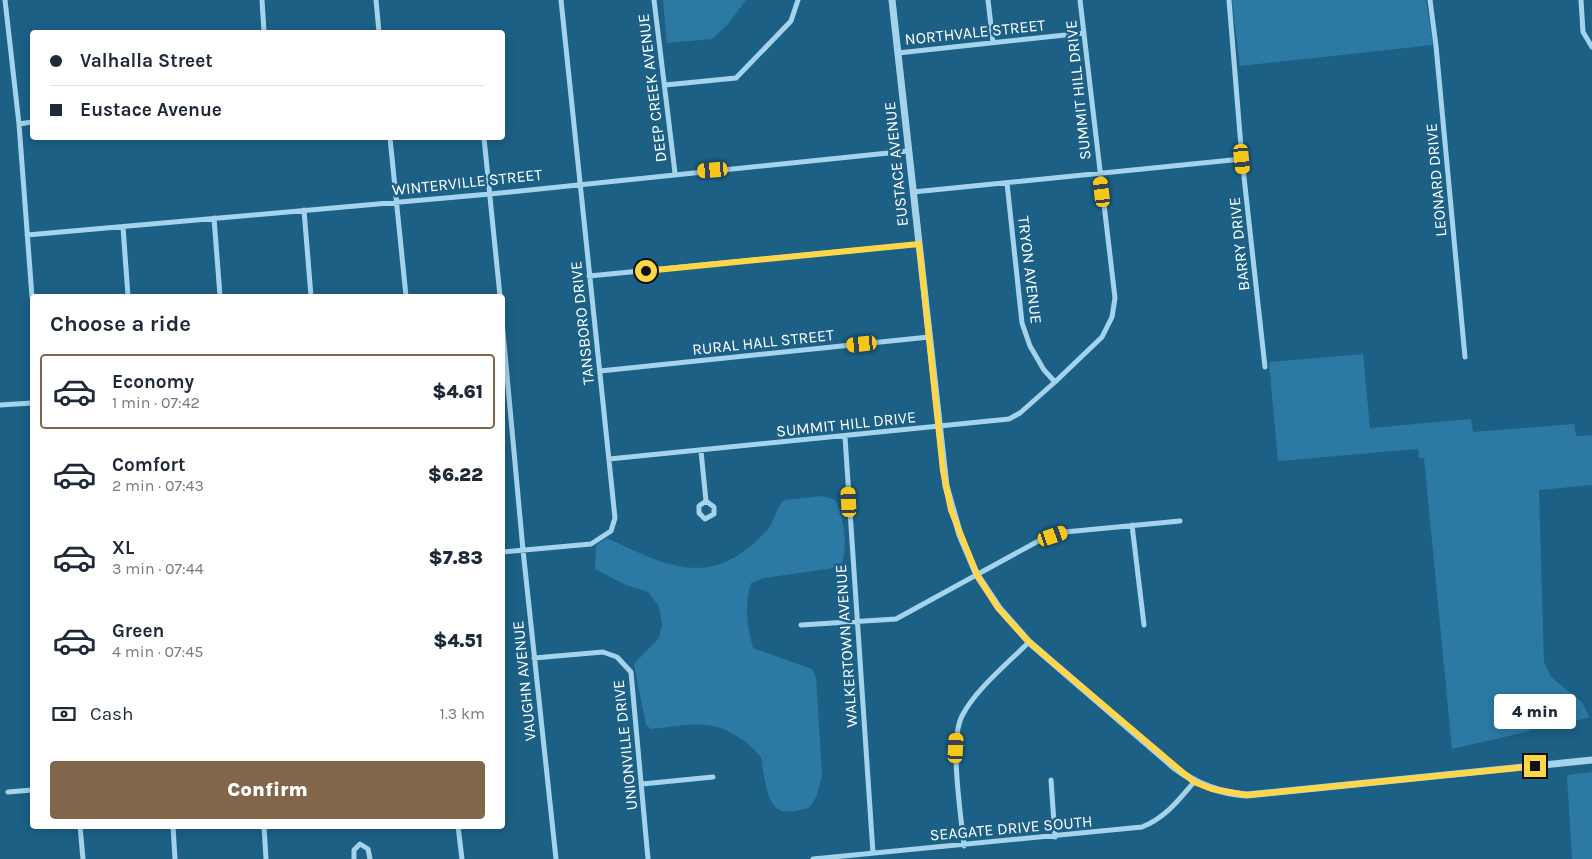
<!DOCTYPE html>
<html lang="en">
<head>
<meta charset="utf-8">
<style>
	body { margin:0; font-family:Karla,sans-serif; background:#f2f2f3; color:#1f2937; height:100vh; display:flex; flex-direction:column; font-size:19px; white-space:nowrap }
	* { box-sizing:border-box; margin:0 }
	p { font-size:16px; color:#747a83 }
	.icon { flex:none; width:28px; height:28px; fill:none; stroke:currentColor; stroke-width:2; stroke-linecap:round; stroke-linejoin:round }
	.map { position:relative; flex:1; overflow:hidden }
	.sheet { position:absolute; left:30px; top:294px; width:475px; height:535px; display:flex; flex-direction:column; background:#fff; border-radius:5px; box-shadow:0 2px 12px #0003 }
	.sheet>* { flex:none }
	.banner { position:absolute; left:30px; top:30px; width:475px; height:110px; border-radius:5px; box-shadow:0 2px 12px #0003; display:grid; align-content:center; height:110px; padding:0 20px; background:#fff }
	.end { position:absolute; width:22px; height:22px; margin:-11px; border:6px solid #ffd54a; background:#111; box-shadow:0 0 0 2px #111 }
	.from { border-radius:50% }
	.bubble { position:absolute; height:35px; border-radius:5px; background:#fff; box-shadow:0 2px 12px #0003; font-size:16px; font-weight:800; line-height:35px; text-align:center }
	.car { position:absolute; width:15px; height:30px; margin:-15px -8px; border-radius:6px; box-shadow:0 0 4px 1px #0007; background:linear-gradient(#f5c518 24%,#345 0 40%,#f5c518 0 76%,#345 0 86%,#f5c518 0) }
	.banner b { display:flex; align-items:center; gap:18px; height:48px; font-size:19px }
	.banner b+b { border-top:1px solid #e0e1e3 }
	.banner i { width:12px; height:12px; background:#1f2937 }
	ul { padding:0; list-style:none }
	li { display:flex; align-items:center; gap:15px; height:75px; margin:0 10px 8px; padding:0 10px; border:2px solid transparent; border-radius:5px }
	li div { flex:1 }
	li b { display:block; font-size:19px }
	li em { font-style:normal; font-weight:800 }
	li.current { border-color:#82664a }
	li>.icon { width:45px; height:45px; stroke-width:1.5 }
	h2 { padding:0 20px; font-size:22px; line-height:60px }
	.pay { display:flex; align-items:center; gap:12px; height:55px; padding:0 20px; font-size:19px }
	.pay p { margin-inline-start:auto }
	.primary-button { display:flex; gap:10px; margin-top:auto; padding:10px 20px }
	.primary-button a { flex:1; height:58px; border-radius:5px; background:#82664a; color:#fff; font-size:20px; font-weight:800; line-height:58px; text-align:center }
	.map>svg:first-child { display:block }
	.green { fill:#2c7aa3 }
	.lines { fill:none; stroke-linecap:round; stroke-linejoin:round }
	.minor { stroke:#a4d3eb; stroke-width:5 }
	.tertiary { stroke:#a4d3eb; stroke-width:7 }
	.route { stroke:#ffd54a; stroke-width:6 }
	.labels { text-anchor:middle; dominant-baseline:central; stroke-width:5; stroke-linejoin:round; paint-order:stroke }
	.street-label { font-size:16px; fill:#fff; stroke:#1c6086 }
</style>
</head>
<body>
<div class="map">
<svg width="1592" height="859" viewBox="0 0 1592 859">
	<rect width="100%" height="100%" fill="#1c6086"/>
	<!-- green -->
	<path class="green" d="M663,0H746L728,24L712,39L667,43Z
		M1232,0H1426L1433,45L1240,66Z
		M1363,354L1370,428L1471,419L1473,432L1574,424L1576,436L1592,435V485L1539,490L1544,662L1551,677L1582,702L1589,717L1580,720H1548L1526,732L1452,749L1424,458H1419L1418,449L1278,461L1269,362Z
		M823,496L835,500C845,519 848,547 841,567L764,578L751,583C744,606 747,625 753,648L812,669L816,677L822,775L817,795L810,807C772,821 769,803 763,770C762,766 763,759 760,756C752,745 735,734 723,729C700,720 675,727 651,729L646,725L634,664L659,638L662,625L659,606L648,592L626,585L595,569L596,545L607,538C670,568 713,590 767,530C774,523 775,510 784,500Z
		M1592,772V859H1572L1567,775Z"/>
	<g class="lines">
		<!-- minor -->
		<path class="minor" d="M5,0L19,124L32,297
			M262,0L264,32
			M376,0L379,32
			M654,0L675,173
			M988,0L993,43
			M1229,0L1242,159L1265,367
			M1430,0L1436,46L1465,357
			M1581,0L1583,32L1592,47
			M898,53L1084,33
			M665,85L736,78L791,21L798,0
			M19,124L32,122
			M390,138L406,296
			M484,138L500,296
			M1007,183L1022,323L1030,346L1044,370L1055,382
			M913,192L1242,159
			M304,210L311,296
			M214,218L220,296
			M123,227L128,296
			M27,235L490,194L908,151
			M589,276L919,244
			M502,321L523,550L556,859
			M600,371L929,337
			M0,405L32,403
			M845,437L873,853
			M701,451L706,501L699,506V513L705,519L714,514V507L706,501
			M609,459L1009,419L1020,413L1055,382L1102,337L1112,317L1115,298L1080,0
			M1132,525L1144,625
			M502,552L591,544L611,531L615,518L561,0
			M801,625L896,619L1042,539L1065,532L1180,521
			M534,658L603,652L617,657L631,672L648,859
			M1051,780L1055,837
			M642,784L713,777
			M8,792L32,790
			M80,826L83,859
			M173,826L175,859
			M264,826L266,859
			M458,826L462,859
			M964,846C961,815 949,741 962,716C975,690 1008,663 1029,642
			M354,859V850L360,844L368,849L370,859
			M813,859L1142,827C1165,818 1178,801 1194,782"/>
		<!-- tertiary -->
		<path class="tertiary" d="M892,0L946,486L960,535L977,575L999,608L1029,642L1175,768C1198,785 1219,793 1247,795L1592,760"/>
	</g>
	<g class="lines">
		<!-- route -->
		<path class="route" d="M646,271L919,244L943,471L951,510L977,575L998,608L1029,642L1194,782L1212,789L1247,795L1535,766"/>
	</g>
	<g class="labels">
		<!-- street labels -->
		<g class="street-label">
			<text transform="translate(975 32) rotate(-6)">NORTHVALE STREET</text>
			<text transform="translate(652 88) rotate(-97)">DEEP CREEK AVENUE</text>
			<text transform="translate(1078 90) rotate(-96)">SUMMIT HILL DRIVE</text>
			<text transform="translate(896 164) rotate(-96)">EUSTACE AVENUE</text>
			<text transform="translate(1436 180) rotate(-95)">LEONARD DRIVE</text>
			<text transform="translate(467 182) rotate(-6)">WINTERVILLE STREET</text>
			<text transform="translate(1239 244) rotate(-96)">BARRY DRIVE</text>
			<text transform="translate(1030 270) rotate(83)">TRYON AVENUE</text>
			<text transform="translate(582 323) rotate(-96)">TANSBORO DRIVE</text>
			<text transform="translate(763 342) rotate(-6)">RURAL HALL STREET</text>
			<text transform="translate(846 424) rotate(-6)">SUMMIT HILL DRIVE</text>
			<text transform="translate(846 646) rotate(-94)">WALKERTOWN AVENUE</text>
			<text transform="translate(524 681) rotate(-96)">VAUGHN AVENUE</text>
			<text transform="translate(625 745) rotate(-96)">UNIONVILLE DRIVE</text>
			<text transform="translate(1011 828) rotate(-5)">SEAGATE DRIVE SOUTH</text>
		</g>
	</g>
</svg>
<i class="end from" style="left:646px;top:271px"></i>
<i class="end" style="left:1535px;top:766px"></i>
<div class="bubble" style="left:1494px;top:694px;width:82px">4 min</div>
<i class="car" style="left:1242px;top:159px;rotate:174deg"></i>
<i class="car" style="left:713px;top:170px;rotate:265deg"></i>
<i class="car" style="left:1102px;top:192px;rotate:353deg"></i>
<i class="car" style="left:862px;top:344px;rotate:264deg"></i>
<i class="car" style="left:849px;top:502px;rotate:357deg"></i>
<i class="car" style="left:1053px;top:536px;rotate:71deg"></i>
<i class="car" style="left:956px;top:748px;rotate:3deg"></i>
<div class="banner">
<b><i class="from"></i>Valhalla Street</b>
<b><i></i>Eustace Avenue</b>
</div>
<section class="sheet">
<h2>Choose a ride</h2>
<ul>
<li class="current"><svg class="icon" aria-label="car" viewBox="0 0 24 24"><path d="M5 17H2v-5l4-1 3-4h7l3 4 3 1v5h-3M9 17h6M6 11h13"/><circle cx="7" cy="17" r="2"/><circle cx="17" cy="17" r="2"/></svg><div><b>Economy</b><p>1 min · 07:42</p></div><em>$4.61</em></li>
<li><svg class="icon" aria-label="car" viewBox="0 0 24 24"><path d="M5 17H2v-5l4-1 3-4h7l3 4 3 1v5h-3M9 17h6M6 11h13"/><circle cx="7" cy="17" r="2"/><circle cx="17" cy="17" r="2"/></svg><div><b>Comfort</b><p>2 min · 07:43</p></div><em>$6.22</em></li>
<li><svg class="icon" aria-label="car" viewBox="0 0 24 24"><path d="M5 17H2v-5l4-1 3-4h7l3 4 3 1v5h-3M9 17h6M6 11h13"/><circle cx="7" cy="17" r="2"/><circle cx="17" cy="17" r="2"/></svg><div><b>XL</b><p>3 min · 07:44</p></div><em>$7.83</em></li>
<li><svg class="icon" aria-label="car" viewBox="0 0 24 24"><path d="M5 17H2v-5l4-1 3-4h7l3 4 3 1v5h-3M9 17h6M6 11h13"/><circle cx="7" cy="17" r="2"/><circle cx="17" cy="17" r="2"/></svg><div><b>Green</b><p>4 min · 07:45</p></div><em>$4.51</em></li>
</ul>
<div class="pay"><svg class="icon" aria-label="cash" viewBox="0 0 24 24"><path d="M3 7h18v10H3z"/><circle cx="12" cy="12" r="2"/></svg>Cash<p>1.3 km</p></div>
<div class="primary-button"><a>Confirm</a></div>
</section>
</div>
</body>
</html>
